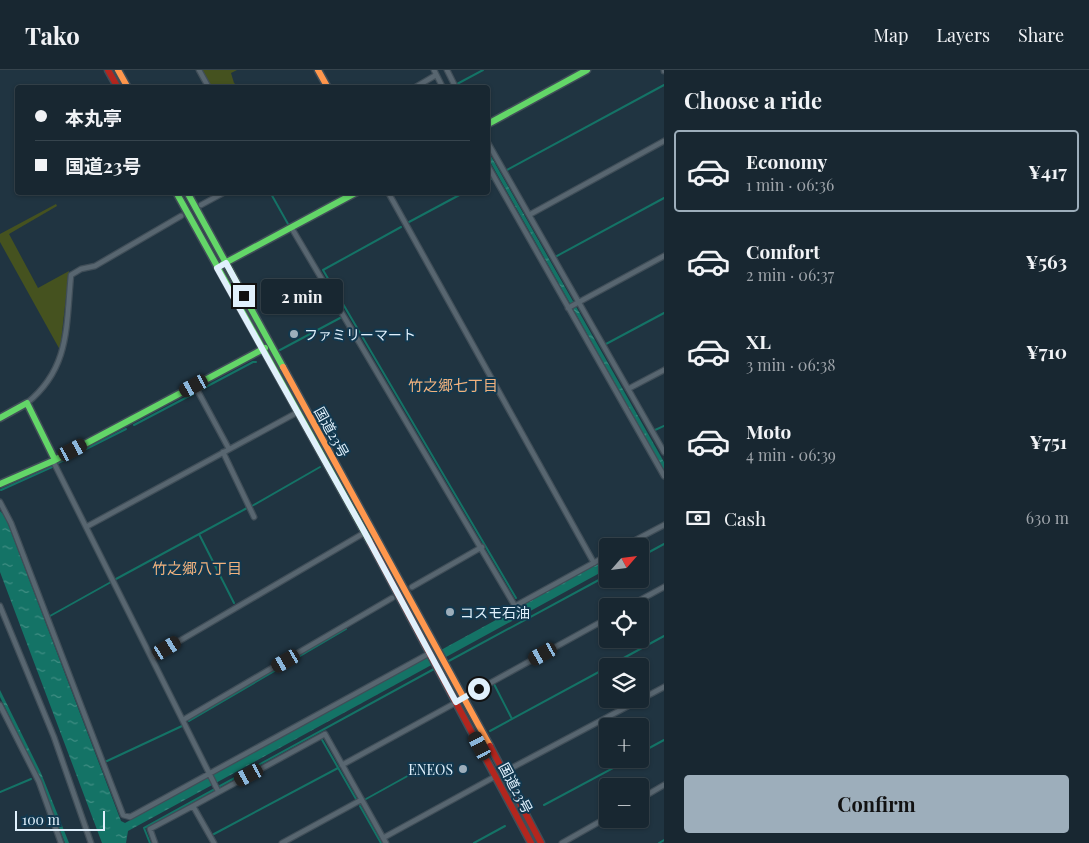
<!DOCTYPE html>
<html lang="en">
<head>
<meta charset="utf-8">
<style>
	body { margin:0; font-family:"Playfair Display","Noto Sans JP",serif; background:#212f39; color:#f1f3f6; height:100vh; display:flex; flex-direction:column; font-size:19px; white-space:nowrap }
	* { box-sizing:border-box; margin:0 }
	p { font-size:16px; color:#9fa5ab }
	.icon { flex:none; width:28px; height:28px; fill:none; stroke:currentColor; stroke-width:2; stroke-linecap:round; stroke-linejoin:round }
	.map { position:relative; flex:1; overflow:hidden }
	.details { display:flex; flex-direction:column; background:#182731; width:425px }
	.details>* { flex:none }
	.hud { position:absolute; left:15px; top:15px; width:475px; height:110px; border-radius:5px; box-shadow:0 1px 4px #0004,0 0 0 1px #36444d; display:grid; align-content:center; height:110px; padding:0 20px; background:#182731 }
	.needle { width:32px; rotate:62deg }
	.fabs { position:absolute; left:599px; top:468px; display:grid; gap:10px }
	.fabs a { display:grid; place-items:center; width:50px; height:50px; border-radius:5px; background:#182731; box-shadow:0 1px 4px #0004,0 0 0 1px #36444d; font-size:25px }
	.scale { position:absolute; left:15px; bottom:12px; width:90px; box-sizing:border-box; padding-left:5px; border:2px solid #e0f0fc; border-top:0; font-size:14px; line-height:18px; white-space:nowrap; color:#e0f0fc; -webkit-text-stroke:4px #12384f; paint-order:stroke }
	.end { position:absolute; width:22px; height:22px; margin:-11px; border:6px solid #e0f0fc; background:#111; box-shadow:0 0 0 2px #111 }
	.from { border-radius:50% }
	.bubble { position:absolute; height:35px; border-radius:5px; background:#182731; box-shadow:0 1px 4px #0004,0 0 0 1px #36444d; font-size:16px; font-weight:700; line-height:35px; text-align:center }
	.car { position:absolute; width:15px; height:30px; margin:-15px -8px; border-radius:6px; box-shadow:0 0 4px 1px #0007; background:linear-gradient(#222 24%,#8ab4d8 0 40%,#222 0 76%,#8ab4d8 0 86%,#222 0) }
	.hud b { display:flex; align-items:center; gap:18px; height:48px; font-size:19px }
	.hud b+b { border-top:1px solid #36444d }
	.hud i { width:12px; height:12px; background:#f1f3f6 }
	ul { padding:0; list-style:none }
	li { display:flex; align-items:center; gap:15px; height:82px; margin:0 10px 8px; padding:0 10px; border:2px solid transparent; border-radius:5px }
	li div { flex:1 }
	li b { display:block; font-size:19px }
	li em { font-style:normal; font-weight:700 }
	li.active { border-color:#9daebb }
	li>.icon { width:45px; height:45px; stroke-width:1.5 }
	h2 { padding:0 20px; font-size:22px; line-height:60px }
	.pay { display:flex; align-items:center; gap:12px; height:55px; padding:0 20px; font-size:19px }
	.pay p { margin-inline-start:auto }
	.button { display:flex; gap:10px; margin-top:auto; padding:10px 20px }
	.button a { flex:1; height:58px; border-radius:5px; background:#9daebb; color:#111; font-size:20px; font-weight:700; line-height:58px; text-align:center }
	header { display:flex; align-items:center; gap:30px; box-sizing:border-box; height:70px; padding:0 25px; background:#182731; border-bottom:1px solid #36444d }
	header strong { font-size:24px }
	nav { display:flex; gap:28px; margin-inline-start:auto; font-size:18px }
	main { display:flex; flex:1; min-height:0 }
	.map>svg:first-child { display:block }
	.green { fill:#45521f }
	.water { fill:url(#water-ripples) }
	.lines { fill:none; stroke-linecap:round; stroke-linejoin:round }
	.stream { stroke:#147366; stroke-width:2 }
	.street-casing { stroke:#404e58; stroke-width:7 }
	.fast-casing { stroke:#404e58; stroke-width:9 }
	.slow-casing { stroke:#404e58; stroke-width:9 }
	.jam-casing { stroke:#404e58; stroke-width:9 }
	.street { stroke:#586670; stroke-width:4.5 }
	.fast { stroke:#63d668; stroke-width:6 }
	.slow { stroke:#ff974d; stroke-width:6 }
	.jam { stroke:#b3261e; stroke-width:6 }
	.route { stroke:#e0f0fc; stroke-width:6 }
	.poi-dot { fill:#9daebb; stroke:#12384f; stroke-width:2 }
	.labels { text-anchor:middle; dominant-baseline:central; stroke-width:4; stroke-linejoin:round; paint-order:stroke }
	.poi-label { font-size:14px; fill:#e0f0fc; stroke:#12384f; text-anchor:start }
	.street-label { font-size:14px; fill:#e0f0fc; stroke:#12384f }
	.neighbourhood-label { font-size:15px; fill:#f1b27e; stroke:#12384f }
</style>
</head>
<body>
<header>
<strong>Tako</strong>
<nav><a>Map</a><a>Layers</a><a>Share</a></nav>
</header>
<main>
<div class="map">
<svg width="664" height="773" viewBox="0 0 664 773">
	<defs>
		<pattern id="water-ripples" width="26" height="14" patternUnits="userSpaceOnUse" patternTransform="scale(1.25)"><rect width="26" height="14" fill="#147366"/><path d="M2 4q2-2 4 0t4 0M15 11q2-2 4 0t4 0" fill="none" stroke="#418e84"/></pattern>
	</defs>
	<rect width="100%" height="100%" fill="#203441"/>
	<!-- green -->
	<path class="green" d="M201,0H237L231,3L234,13L239,17H211Z
		M56,134L57,136L9,164L38,218L69,201L60,280L0,172V164Z"/>
	<!-- water -->
	<path class="water" d="M488,81L664,392V400L488,88Z
		M0,441L5,446L121,751L125,753L607,489V499L128,761L126,773H102L0,502Z
		M0,620L41,703L69,773H65L39,706L0,627Z"/>
	<g class="lines">
		<!-- stream -->
		<path class="stream" d="M457,14L483,0
			M507,100L664,15
			M488,110L491,109
			M270,122L288,154
			M409,152L465,122
			M401,157L323,200L516,528
			M555,187L664,128
			M606,274L664,243
			M280,280L340,248
			M202,319L253,292H256
			M134,355L193,324
			M655,360L664,356
			M58,393L126,359
			M1,420L52,397
			M252,436L320,397
			M199,464L234,533
			M640,487L664,474
			M116,509L247,438
			M50,546L111,512
			M447,592L608,505
			M609,596L664,566
			M494,614L512,649
			M189,651L346,559
			M490,661L608,597
			M321,668L356,729
			M640,683L664,670
			M107,691L182,656
			M220,716L434,599
			M0,722L31,709
			M366,729L431,693
			M544,735L630,689
			M360,736L381,773
			M214,764L338,698
			M150,773L144,758L215,719
			M474,773L505,756
			M659,773L664,770"/>
		<!-- street casing -->
		<g class="street-casing">
			<path id="street" d="M199,0L209,18
				M434,0L443,18
				M447,0L456,18
				M664,0V1
				M414,18L436,5
				M488,73L664,382
				M488,96L664,406
				M388,122L594,493
				M201,135L225,122
				M529,145L664,71
				M291,157L515,536L608,485
				M568,238L664,186
				M195,316L229,379
				M628,319L664,300
				M27,333C70,298 66,257 71,205L81,199L95,196L181,146
				M223,382L254,447
				M53,391L218,721
				M0,432L11,453L123,745L130,747L430,583
				M86,457L298,342
				M624,476L664,455
				M412,517L482,477
				M0,536L54,667L91,773
				M629,536L664,517
				M152,587L364,463
				M463,628L608,548
				M0,635L39,712L61,773
				M183,650L392,528
				M342,695L457,632
				M504,702L664,617
				M640,729L664,715
				M383,768L496,706
				M155,773L150,759L193,736
				M214,773L193,736L325,664L386,773
				M282,773L361,730
				M562,773L608,747"/>
		</g>
		<!-- fast casing -->
		<g class="fast-casing">
			<path id="fast" d="M488,54L587,0
				M176,122L370,472
				M187,122L283,297
				M223,194L357,122
				M0,348L27,333L55,390
				M0,414L53,391L265,278"/>
		</g>
		<!-- slow casing -->
		<g class="slow-casing">
			<path id="slow" d="M118,0L128,18
				M318,0L328,18
				M283,297L490,676"/>
		</g>
		<!-- jam casing -->
		<g class="jam-casing">
			<path id="jam" d="M108,0L118,18
				M370,472L531,773
				M490,676L541,773"/>
		</g>
		<!-- street -->
		<use href="#street" class="street"/>
		<!-- fast -->
		<use href="#fast" class="fast"/>
		<!-- slow -->
		<use href="#slow" class="slow"/>
		<!-- jam -->
		<use href="#jam" class="jam"/>
	</g>
	<g class="lines">
		<!-- route -->
		<path class="route" d="M244,226L226,193L217,198L365,463L456,632L479,619"/>
	</g>
	<!-- markers -->
	<g class="poi-dot">
		<circle cx="294" cy="264" r="5"/>
		<circle cx="450" cy="542" r="5"/>
		<circle cx="463" cy="699" r="5"/>
	</g>
	<g class="labels">
		<!-- poi labels -->
		<g class="poi-label">
			<text x="304" y="264">ファミリーマート</text>
			<text x="460" y="542">コスモ石油</text>
			<text x="453" y="699" text-anchor="end">ENEOS</text>
		</g>
		<!-- street labels -->
		<g class="street-label">
			<text transform="translate(332 362) rotate(61)">国道23号</text>
			<text transform="translate(516 718) rotate(62)">国道23号</text>
		</g>
		<!-- neighbourhood labels -->
		<g class="neighbourhood-label">
			<text x="453" y="315">竹之郷七丁目</text>
			<text x="197" y="498">竹之郷八丁目</text>
		</g>
	</g>
</svg>
<div class="fabs">
<a><svg class="needle" viewBox="-14 -14 28 28"><path d="M0-13l5 13h-10z" fill="#e53935"/><path d="M0 13l5-13h-10z" fill="#9fa5ab"/></svg></a>
<a><svg class="icon" aria-label="locate" viewBox="0 0 24 24"><circle cx="12" cy="12" r="6"/><path d="M12 2v4M12 18v4M2 12h4M18 12h4"/></svg></a>
<a><svg class="icon" aria-label="layers" viewBox="0 0 24 24"><path d="M12 4l9 5-9 5-9-5zM3 14l9 5 9-5"/></svg></a>
<a>+</a>
<a>−</a>
</div>
<div class="scale">100 m</div>
<i class="end from" style="left:479px;top:619px"></i>
<i class="end" style="left:244px;top:226px"></i>
<div class="bubble" style="left:261px;top:209px;width:82px">2 min</div>
<i class="car" style="left:194px;top:316px;rotate:242deg"></i>
<i class="car" style="left:73px;top:380px;rotate:62deg"></i>
<i class="car" style="left:167px;top:578px;rotate:59deg"></i>
<i class="car" style="left:543px;top:584px;rotate:241deg"></i>
<i class="car" style="left:286px;top:591px;rotate:240deg"></i>
<i class="car" style="left:480px;top:676px;rotate:332deg"></i>
<i class="car" style="left:249px;top:705px;rotate:242deg"></i>
<div class="hud">
<b><i class="from"></i>本丸亭</b>
<b><i></i>国道23号</b>
</div>
</div>
<section class="details">
<h2>Choose a ride</h2>
<ul>
<li class="active"><svg class="icon" aria-label="car" viewBox="0 0 24 24"><path d="M5 17H2v-5l4-1 3-4h7l3 4 3 1v5h-3M9 17h6M6 11h13"/><circle cx="7" cy="17" r="2"/><circle cx="17" cy="17" r="2"/></svg><div><b>Economy</b><p>1 min · 06:36</p></div><em>¥417</em></li>
<li><svg class="icon" aria-label="car" viewBox="0 0 24 24"><path d="M5 17H2v-5l4-1 3-4h7l3 4 3 1v5h-3M9 17h6M6 11h13"/><circle cx="7" cy="17" r="2"/><circle cx="17" cy="17" r="2"/></svg><div><b>Comfort</b><p>2 min · 06:37</p></div><em>¥563</em></li>
<li><svg class="icon" aria-label="car" viewBox="0 0 24 24"><path d="M5 17H2v-5l4-1 3-4h7l3 4 3 1v5h-3M9 17h6M6 11h13"/><circle cx="7" cy="17" r="2"/><circle cx="17" cy="17" r="2"/></svg><div><b>XL</b><p>3 min · 06:38</p></div><em>¥710</em></li>
<li><svg class="icon" aria-label="car" viewBox="0 0 24 24"><path d="M5 17H2v-5l4-1 3-4h7l3 4 3 1v5h-3M9 17h6M6 11h13"/><circle cx="7" cy="17" r="2"/><circle cx="17" cy="17" r="2"/></svg><div><b>Moto</b><p>4 min · 06:39</p></div><em>¥751</em></li>
</ul>
<div class="pay"><svg class="icon" aria-label="cash" viewBox="0 0 24 24"><path d="M3 7h18v10H3z"/><circle cx="12" cy="12" r="2"/></svg>Cash<p>630 m</p></div>
<div class="button"><a>Confirm</a></div>
</section>
</main>
</body>
</html>
